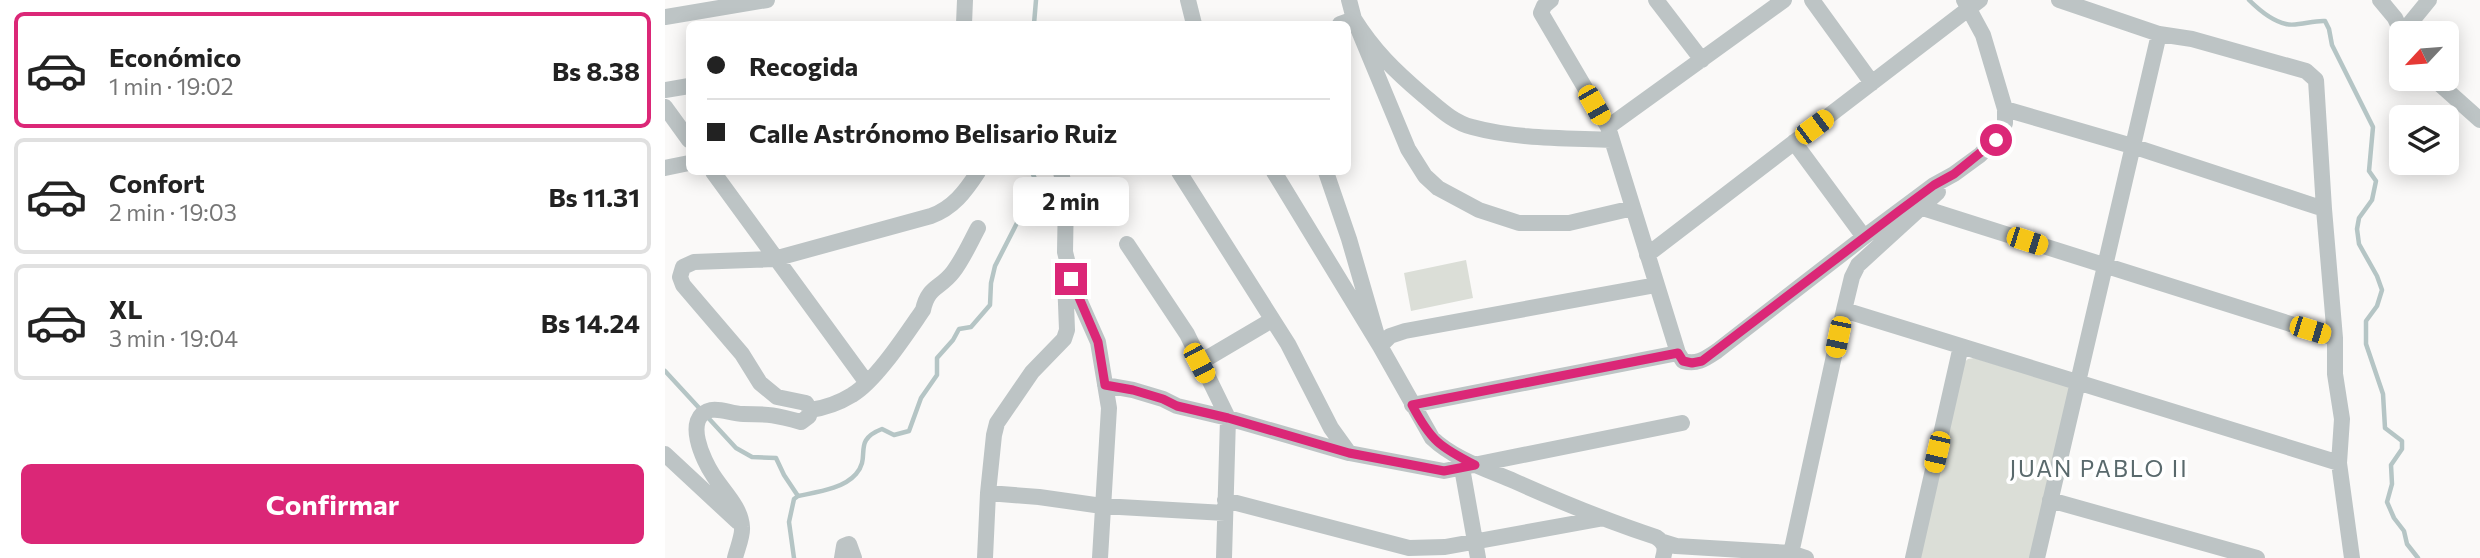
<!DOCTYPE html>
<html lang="es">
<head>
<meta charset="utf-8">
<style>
	body { margin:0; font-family:Commissioner,sans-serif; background:#f2f2f2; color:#222; height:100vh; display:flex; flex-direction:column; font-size:26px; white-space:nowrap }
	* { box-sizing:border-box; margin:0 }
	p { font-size:23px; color:#767676 }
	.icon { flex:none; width:38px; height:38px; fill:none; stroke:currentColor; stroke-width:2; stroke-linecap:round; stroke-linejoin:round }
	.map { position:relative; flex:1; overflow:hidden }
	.side { display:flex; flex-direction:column; background:#fff; width:665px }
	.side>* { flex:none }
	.hud { position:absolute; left:21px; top:21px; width:665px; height:154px; border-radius:10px; box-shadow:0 4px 18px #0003; display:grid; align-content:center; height:154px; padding:0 21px; background:#fff }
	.needle { width:46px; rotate:244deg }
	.fabs { position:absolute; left:1724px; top:21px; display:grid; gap:14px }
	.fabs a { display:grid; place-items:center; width:70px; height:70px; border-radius:10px; background:#fff; box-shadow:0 4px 18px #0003; font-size:35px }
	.end { position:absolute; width:32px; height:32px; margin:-16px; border:9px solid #db2777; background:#fff; box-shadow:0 0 0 4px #fff }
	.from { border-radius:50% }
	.bubble { position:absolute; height:49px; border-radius:10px; background:#fff; box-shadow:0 4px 18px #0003; font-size:23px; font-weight:700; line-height:49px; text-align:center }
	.car { position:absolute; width:21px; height:42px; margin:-21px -10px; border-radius:9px; box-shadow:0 0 5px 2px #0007; background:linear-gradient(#f5c518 24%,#345 0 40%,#f5c518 0 76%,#345 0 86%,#f5c518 0) }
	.hud b { display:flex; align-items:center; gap:24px; height:66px; font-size:26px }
	.hud b+b { border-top:2px solid #e0e0e0 }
	.hud i { width:18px; height:18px; background:#222 }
	ul { padding:12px 0 0; list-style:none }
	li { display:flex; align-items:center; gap:21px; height:116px; margin:0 14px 10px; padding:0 7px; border:4px solid #e0e0e0; border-radius:10px }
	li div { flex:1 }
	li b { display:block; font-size:26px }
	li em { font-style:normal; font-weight:700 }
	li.on { border-color:#db2777 }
	li>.icon { width:63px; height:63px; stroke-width:1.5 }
	.action { display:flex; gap:14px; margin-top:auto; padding:14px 21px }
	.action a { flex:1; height:80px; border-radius:10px; background:#db2777; color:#fff; font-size:28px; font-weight:700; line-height:80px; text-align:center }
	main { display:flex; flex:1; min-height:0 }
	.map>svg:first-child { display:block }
	.green { fill:#dbded7 }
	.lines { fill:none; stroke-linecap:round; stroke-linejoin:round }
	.stream { stroke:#b5c5c5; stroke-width:4.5 }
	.minor { stroke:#bdc4c5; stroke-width:16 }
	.route { stroke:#db2777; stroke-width:9 }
	.labels { text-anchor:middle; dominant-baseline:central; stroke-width:7; stroke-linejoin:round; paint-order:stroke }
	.neighbourhood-label { font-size:23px; letter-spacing:2px; fill:#59696c; stroke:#fff }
</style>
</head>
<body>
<main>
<section class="side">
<ul>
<li class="on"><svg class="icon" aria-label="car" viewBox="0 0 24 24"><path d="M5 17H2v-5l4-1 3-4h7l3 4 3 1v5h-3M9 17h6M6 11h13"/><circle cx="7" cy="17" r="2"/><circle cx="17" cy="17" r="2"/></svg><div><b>Económico</b><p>1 min · 19:02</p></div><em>Bs 8.38</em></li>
<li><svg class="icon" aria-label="car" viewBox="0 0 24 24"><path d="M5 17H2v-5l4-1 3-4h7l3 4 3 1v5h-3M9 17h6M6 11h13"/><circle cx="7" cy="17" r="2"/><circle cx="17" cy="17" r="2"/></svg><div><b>Confort</b><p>2 min · 19:03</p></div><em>Bs 11.31</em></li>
<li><svg class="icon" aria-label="car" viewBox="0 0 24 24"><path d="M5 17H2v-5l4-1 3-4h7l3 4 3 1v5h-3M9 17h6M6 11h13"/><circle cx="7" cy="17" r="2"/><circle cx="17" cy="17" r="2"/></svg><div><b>XL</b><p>3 min · 19:04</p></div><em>Bs 14.24</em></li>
</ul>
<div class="action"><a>Confirmar</a></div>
</section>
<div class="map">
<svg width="1815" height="558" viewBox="0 0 1815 558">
	<rect width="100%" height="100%" fill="#faf9f8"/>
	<!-- green -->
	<path class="green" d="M801,260L808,298L746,311L739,273Z
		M1309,358L1405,387L1367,558H1253L1297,364L1303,359Z"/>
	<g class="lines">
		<!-- stream -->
		<path class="stream" d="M1584,0C1593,9 1607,21 1621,24C1632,27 1648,20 1660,21L1664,29L1667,45L1708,127L1704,171L1711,181L1707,200L1694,218L1692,229L1694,244L1712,276L1717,290L1712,306L1701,321V344L1718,394L1720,428L1737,441V449L1726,465L1727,484L1722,502L1729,518L1739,531L1742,544L1753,558
			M369,24L371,0
			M0,371L71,448L87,457L111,458L119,475L133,496L129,499L124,522L129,558
			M133,496C152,492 178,489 191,474C207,456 186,441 217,429L229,435L244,431L256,398L272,375V358L288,340L294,329L306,327L325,305L326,283L330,266L354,219L371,194L370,179L367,172"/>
		<!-- minor -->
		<path class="minor" d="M523,0L529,24
			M684,0L689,19L743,149L760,176L773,188L814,210L854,223H904L968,208
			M886,0L879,6L876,13L943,127L1013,353
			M991,0L1037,60
			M1147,0L1207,83
			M1394,0L1494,34L1527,39L1641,71L1651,80L1659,209L1670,338V374L1677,419L1674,463L1687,558
			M1715,0L1730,18L1737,33
			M0,17L102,0
			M299,24L300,0
			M675,24L689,19C709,51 730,71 758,95C773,107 787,122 807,127C851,139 900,138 946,140
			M1737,33L1764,0
			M1769,79L1815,120
			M0,90L24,86
			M0,107L24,140
			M1340,109L1467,146L1659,209
			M943,127L1119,0
			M1129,142L1199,237
			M0,168L24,163
			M48,172L202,383
			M396,172L401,195L400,252L409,288L433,342L444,408L435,558
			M514,172L623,344L666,428L684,453
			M609,172L715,346L767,438C789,459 821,469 849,481C896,502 942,521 991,537C1000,543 1001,548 998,558
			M661,172L684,239L715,346L725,336L740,331L991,285
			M1258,208L1670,338
			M462,244L522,334L563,418L559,558
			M982,255L1315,0
			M1179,310L1674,463
			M534,363L607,320
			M440,385L468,390L498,399L512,406L563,418L684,453L779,471L1017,423
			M747,405L1013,353L1018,361C1032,365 1040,359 1052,351L1199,237L1269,185L1289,174L1315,155L1336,133L1340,123V109L1318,35L1299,0
			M145,410C160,408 174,403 187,395C211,381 242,333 258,310C263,286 275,289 288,272C298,259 305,243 313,228
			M0,454L73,522
			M797,468L813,558
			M323,493L374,497L437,506L560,513
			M560,500L744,548L780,547L934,519
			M1385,500L1592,558
			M998,542L1011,546L1126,553L1141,558
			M70,558C72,549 78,536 77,527C76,507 58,491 48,475C39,462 17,416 46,410C56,408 67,414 78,414C104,414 111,415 136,422L144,416L145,410L141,403L112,397L95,383L77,354L18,285L15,277L18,267L29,262L109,259L266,216C288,208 300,192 313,172
			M177,558L179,546L184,544L189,558
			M320,558L323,493L329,435L332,423L367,372L399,339L402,330L400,278
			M1125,558L1179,310L1187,277L1193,265L1273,192
			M1248,558L1296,346
			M1372,558L1494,34"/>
	</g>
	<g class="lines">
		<!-- route -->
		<path class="route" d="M406,279L433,342L440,385L468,390L498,399L512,406L563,418L684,453L779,471L810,465C775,447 766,441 747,405L1013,353L1018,361L1027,363L1037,361L1234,211L1269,185L1289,174L1331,140"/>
	</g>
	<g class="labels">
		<!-- neighbourhood labels -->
		<g class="neighbourhood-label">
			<text x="1434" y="468">JUAN PABLO II</text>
		</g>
	</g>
</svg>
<div class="fabs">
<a><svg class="needle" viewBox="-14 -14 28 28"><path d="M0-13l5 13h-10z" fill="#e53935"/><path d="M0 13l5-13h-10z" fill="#767676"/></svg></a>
<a><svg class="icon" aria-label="layers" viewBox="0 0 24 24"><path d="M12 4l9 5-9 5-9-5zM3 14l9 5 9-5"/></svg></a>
</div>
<i class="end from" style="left:1331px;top:140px"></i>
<i class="end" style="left:406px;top:279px"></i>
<div class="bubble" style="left:348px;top:177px;width:116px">2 min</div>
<i class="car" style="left:929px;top:105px;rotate:150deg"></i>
<i class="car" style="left:1149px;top:127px;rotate:53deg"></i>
<i class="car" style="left:1362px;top:241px;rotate:108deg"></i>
<i class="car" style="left:1645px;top:330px;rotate:107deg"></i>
<i class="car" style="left:1173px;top:337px;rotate:192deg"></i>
<i class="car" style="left:534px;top:363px;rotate:152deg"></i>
<i class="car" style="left:1272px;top:452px;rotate:193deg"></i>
<div class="hud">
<b><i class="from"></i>Recogida</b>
<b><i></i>Calle Astrónomo Belisario Ruiz</b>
</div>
</div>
</main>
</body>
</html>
